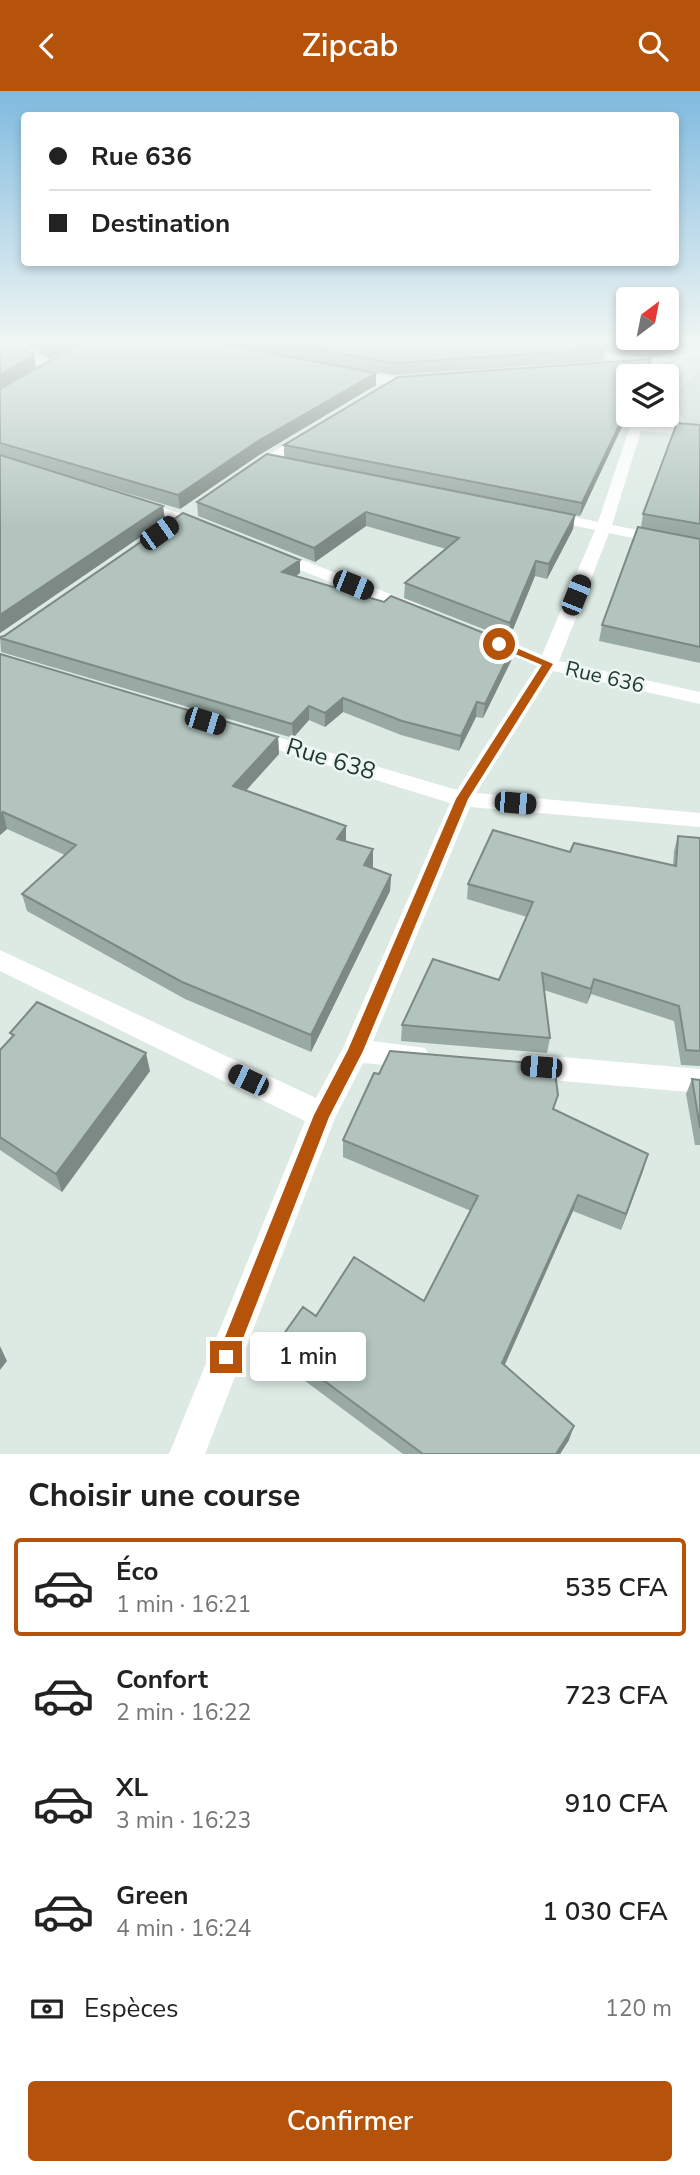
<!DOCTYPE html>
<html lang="fr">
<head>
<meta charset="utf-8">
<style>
	body { margin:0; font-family:"Nunito Sans",sans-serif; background:#f2f2f2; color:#222; height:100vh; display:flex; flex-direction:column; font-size:26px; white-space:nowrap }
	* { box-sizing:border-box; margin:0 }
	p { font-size:23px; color:#767676 }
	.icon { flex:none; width:38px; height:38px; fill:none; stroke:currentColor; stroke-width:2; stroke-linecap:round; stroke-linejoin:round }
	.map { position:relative; height:1363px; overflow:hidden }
	.side { display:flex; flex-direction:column; background:#fff; flex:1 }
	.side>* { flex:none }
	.guide { position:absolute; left:21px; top:21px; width:658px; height:154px; border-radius:7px; box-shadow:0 4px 10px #0003; display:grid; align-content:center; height:154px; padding:0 28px; background:#fff }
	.needle { width:46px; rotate:32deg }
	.controls { position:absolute; left:616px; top:196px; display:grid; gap:14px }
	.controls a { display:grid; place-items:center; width:63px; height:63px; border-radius:7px; background:#fff; box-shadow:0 4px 10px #0003; font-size:35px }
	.end { position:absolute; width:32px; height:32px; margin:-16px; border:9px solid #b45309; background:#fff; box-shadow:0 0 0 4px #fff }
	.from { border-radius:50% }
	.bubble { position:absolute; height:49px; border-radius:7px; background:#fff; box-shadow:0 4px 10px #0003; font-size:23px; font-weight:600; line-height:49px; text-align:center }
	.car { position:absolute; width:21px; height:42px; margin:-21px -10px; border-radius:9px; box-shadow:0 0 5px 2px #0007; background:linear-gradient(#222 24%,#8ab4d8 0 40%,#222 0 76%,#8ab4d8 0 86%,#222 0) }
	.guide b { display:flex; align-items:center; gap:24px; height:66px; font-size:26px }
	.guide b+b { border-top:2px solid #e0e0e0 }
	.guide i { width:18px; height:18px; background:#222 }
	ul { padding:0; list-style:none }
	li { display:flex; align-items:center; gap:21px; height:98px; margin:0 14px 10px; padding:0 14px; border:4px solid transparent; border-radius:7px }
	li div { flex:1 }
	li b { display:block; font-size:26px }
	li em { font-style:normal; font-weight:600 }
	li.current { border-color:#b45309 }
	li>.icon { width:63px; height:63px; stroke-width:1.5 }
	h2 { padding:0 28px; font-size:32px; line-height:84px }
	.pay { display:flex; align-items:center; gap:18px; height:77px; padding:0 28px; font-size:26px }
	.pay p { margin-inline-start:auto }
	.button { display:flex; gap:14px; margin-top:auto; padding:14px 28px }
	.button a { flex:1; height:80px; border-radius:7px; background:#b45309; color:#fff; font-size:28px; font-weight:600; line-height:80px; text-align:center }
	header { display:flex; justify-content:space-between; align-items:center; height:91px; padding:0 28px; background:#b45309; color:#fff; font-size:32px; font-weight:600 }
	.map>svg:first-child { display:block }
	.built { fill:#cbd9d3 }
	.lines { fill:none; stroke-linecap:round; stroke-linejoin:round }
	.street { fill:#fff; fill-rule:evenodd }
	.wall { fill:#99a9a3 }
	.shaded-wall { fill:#7d8984 }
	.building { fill:#b2c4bd; stroke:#7d8984; stroke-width:2 }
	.route { fill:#b45309 }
	.labels { text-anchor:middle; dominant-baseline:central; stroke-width:5; stroke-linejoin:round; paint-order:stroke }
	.far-street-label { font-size:21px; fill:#1e3932; stroke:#edf6f2 }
	.street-label { font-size:24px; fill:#1e3932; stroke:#edf6f2 }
</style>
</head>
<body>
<header><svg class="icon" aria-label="back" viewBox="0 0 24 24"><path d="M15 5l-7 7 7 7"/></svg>Zipcab<svg class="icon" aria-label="search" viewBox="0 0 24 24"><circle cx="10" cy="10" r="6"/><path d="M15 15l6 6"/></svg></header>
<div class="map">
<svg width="700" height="1363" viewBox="0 0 700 1363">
	<rect width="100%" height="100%" fill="#ddeae4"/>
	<!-- built -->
	<path class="built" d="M700,279V335L687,334L671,306Z"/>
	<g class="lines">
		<!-- street -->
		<path class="street" d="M0,249H13L55,276L45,278Z
			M519,249H543L648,270L700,257V263L648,276Z
			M347,278L394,287L400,291L394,295L343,285V279Z
			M634,324H646L644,333L700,337V345L641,340L612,434L700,451V461L609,442L559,570L700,601V613L553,580L476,702L700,722V736L470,716L373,950L425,957L429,965L425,973L415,977L363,972L335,1027L205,1363H169L305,1030L0,880V859L316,1007L343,957L450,712L246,649L243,645L246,641L253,639L457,699L537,575L482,552L479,548L482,544H494L542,564L595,439L543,428L540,425L548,420L598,431Z
			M307,340L312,341V347L256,382L251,383L244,379Z
			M139,409L210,432L213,435L205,440L134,416L132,413Z
			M274,458L419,514L422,518L413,523L407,522L268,466L266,463Z
			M528,963L700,978V1002L528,987L518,983L514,975L518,967Z"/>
	</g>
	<!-- wall -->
	<path class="wall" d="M19,249H85L49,268Z
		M87,249H700L680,256L672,261L648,267L605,259L603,270L394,284L284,265L376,282V294L259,364L180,418L18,370L163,415L165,429L0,542V298Z
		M651,268L649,278L580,425L284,366V354Z
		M700,334V572L599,550L602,534L641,436L643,423Z
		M197,411L575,424L573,438L547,488L535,485L509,548L404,507L405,492L446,458L366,435L315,471L198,425Z
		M300,482L296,485L514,554L512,568L483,627L476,626L459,660L401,644L343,621L325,636L309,629L293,647L1,561L0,546Z
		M0,563L278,646L279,663L246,699L346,735V750L373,758V775L372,777L391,784L390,800L311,961L185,908L27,820L22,803L65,764L7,738L0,744Z
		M678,745L700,747V975L681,974L674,930L591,903L587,913L544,899L550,947L547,962L401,950L402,934L499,889L527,826L467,808L468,793L570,761L673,774L674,760Z
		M10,942L150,980L62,1101L0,1059V959L12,946Z
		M692,988L700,989V1054H695L686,1003Z
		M555,1019L643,1080L621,1139L573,1120L504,1274L569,1349L560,1363H403L277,1269L276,1254L316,1225L424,1210L471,1120L343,1066V1049Z"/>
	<!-- shaded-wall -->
	<path class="shaded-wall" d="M61,249H85L49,268L47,256Z
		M700,249V253L680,256L672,261L648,267L650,256L674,250Z
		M34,264L36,276L0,298V284Z
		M651,268L649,278L646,285H643Z
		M376,282V294L259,364L180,418L178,404L258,350Z
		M628,316V323L580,425L582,412Z
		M163,415L165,429L0,542V524Z
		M366,421V435L315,471L314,457Z
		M575,424L573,438L547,488L549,473Z
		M300,469V482L283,494L282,481Z
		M536,470L535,485L509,548L510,532Z
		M514,554L512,568L483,627L485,613Z
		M343,607V621L325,636V622Z
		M477,611L476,626L459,660L461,645Z
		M309,615V629L293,647L292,633Z
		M278,646L279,663L235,712L233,695Z
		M3,721L7,738L0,744V723Z
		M346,735V751L337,748Z
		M373,758V775L363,791L364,774Z
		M391,784L390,800L311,961V944Z
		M594,888L591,903L587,913L591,898Z
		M146,962L150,980L62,1101L56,1083Z
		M648,1063L643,1080L621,1139L626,1123Z
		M578,1104L573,1120L499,1287L502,1272Z
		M0,1255L7,1270L0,1279Z
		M574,1335L569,1349L560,1363H556Z"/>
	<!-- building -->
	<path class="building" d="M0,249H11L34,264L0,284Z
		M36,249H61L47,256Z
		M87,249H202L376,282L258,350L178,404L0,352V298Z
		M263,249H565L605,258L394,272Z
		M619,249H674L650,256Z
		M651,268L643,285H628V316L582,412L284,354L398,286Z
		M677,332L700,334V433L643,423Z
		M267,363L575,424L549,473L536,470L510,532L405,492L459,447L366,421L314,457L197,411Z
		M0,364L163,415L0,524Z
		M183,422L300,469L282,481L384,511L391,505L514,554L485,613L477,611L461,645L402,630L343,607L325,622L309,615L292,633L0,547V546L4,545Z
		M638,436L700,448V556L602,534Z
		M0,563L278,646L233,695L346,735L337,748L373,758L364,774L391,784L311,944L182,891L22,803L76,754L3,721L0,723Z
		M493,739L570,761L574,752L676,775L678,745L700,747V960L686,959L679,915L594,888L591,898L542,882L550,947L402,934L433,868L499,889L533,811L468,793Z
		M37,911L146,962L56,1083L0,1046V959L14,944L10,942Z
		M390,960L554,974L558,1004L553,1018L648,1063L626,1123L578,1104L502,1272L574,1335L556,1363H423L276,1254L303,1216L316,1225L354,1166L424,1210L478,1105L343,1049L374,982L379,983Z
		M692,988L700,989V1037Z"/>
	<!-- sky -->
	<linearGradient id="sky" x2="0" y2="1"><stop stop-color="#7fbadf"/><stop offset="0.57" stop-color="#f0f6f3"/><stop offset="1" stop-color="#f0f6f3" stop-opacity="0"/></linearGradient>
	<rect width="700" height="440" fill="url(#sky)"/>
	<!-- route -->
	<path class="route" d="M496,551H503L553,573L468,708L363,960L329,1026L233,1273L226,1276L219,1273L217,1266L314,1024L348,959L456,708L542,574L496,555Z"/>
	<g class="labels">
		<!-- far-street labels -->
		<g class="far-street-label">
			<text transform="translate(605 586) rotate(13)">Rue 636</text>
		</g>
		<!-- street labels -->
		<g class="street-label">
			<text transform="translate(331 668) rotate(17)">Rue 638</text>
		</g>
	</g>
</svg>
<div class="controls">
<a><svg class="needle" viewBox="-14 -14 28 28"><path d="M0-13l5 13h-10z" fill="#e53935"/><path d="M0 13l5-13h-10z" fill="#767676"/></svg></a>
<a><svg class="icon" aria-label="layers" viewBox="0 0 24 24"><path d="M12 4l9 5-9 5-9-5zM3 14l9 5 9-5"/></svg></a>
</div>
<i class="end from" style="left:499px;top:553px"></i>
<i class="end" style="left:226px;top:1266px"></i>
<div class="bubble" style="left:250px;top:1241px;width:116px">1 min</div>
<i class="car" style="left:159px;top:442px;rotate:55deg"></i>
<i class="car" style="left:353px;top:494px;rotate:112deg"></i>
<i class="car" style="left:576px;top:504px;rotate:22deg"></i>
<i class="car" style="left:205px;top:630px;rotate:107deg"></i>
<i class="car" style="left:515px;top:712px;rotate:95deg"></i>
<i class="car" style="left:541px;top:976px;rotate:275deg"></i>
<i class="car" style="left:248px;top:989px;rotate:296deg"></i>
<div class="guide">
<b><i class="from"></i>Rue 636</b>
<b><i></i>Destination</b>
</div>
</div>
<section class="side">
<h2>Choisir une course</h2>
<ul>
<li class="current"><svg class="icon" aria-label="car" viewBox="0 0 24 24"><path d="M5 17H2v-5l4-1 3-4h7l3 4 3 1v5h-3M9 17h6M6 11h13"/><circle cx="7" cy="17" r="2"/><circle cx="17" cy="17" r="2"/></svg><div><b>Éco</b><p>1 min · 16:21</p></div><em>535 CFA</em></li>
<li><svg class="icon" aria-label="car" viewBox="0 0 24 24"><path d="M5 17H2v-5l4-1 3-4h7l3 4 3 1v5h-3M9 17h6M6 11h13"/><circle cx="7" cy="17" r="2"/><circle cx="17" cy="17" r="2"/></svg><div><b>Confort</b><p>2 min · 16:22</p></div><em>723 CFA</em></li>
<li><svg class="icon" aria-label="car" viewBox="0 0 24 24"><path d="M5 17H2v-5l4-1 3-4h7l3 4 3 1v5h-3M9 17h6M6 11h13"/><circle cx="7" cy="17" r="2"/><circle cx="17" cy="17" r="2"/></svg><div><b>XL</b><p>3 min · 16:23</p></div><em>910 CFA</em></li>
<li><svg class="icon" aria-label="car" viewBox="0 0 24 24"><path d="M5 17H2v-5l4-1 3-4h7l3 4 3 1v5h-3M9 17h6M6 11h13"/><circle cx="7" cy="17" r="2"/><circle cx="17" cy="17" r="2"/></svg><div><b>Green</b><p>4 min · 16:24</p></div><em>1 030 CFA</em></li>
</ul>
<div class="pay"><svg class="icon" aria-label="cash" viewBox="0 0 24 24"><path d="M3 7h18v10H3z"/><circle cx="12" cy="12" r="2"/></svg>Espèces<p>120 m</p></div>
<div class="button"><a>Confirmer</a></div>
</section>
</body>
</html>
